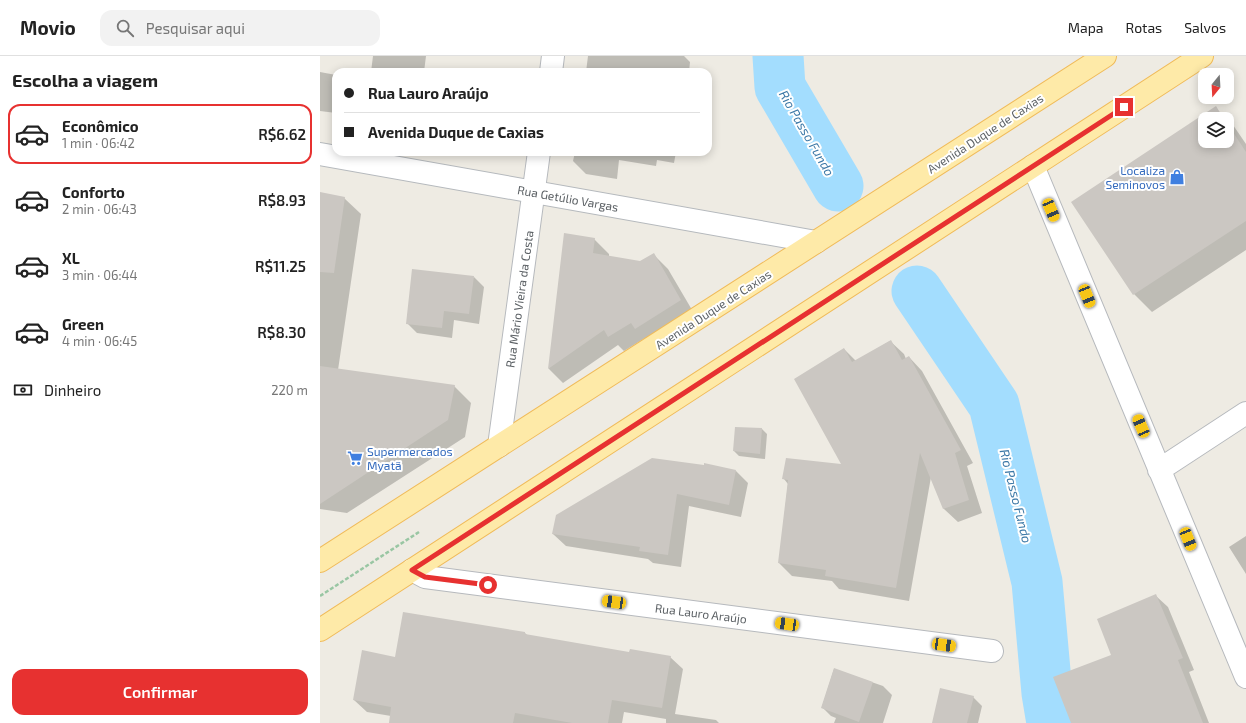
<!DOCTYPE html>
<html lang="pt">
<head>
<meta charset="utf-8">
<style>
	body { margin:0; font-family:"Exo 2",sans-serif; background:#f2f2f2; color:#222; height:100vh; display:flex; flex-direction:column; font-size:15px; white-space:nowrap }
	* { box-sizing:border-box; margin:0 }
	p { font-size:13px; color:#767676 }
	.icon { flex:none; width:22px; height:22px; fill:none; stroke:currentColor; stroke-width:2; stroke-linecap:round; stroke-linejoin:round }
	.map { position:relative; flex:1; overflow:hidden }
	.sheet { display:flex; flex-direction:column; background:#fff; width:320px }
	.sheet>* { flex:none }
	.top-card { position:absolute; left:12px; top:12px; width:380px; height:88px; border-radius:12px; box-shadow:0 2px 10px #0003; display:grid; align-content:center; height:88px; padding:0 12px; background:#fff }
	.needle { width:26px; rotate:198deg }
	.tools { position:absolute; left:878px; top:12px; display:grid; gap:8px }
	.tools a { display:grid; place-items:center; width:36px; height:36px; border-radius:8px; background:#fff; box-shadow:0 2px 10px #0003; font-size:20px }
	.end { position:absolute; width:18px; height:18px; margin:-9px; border:5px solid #e73130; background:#fff; box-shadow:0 0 0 2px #fff }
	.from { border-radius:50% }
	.car { position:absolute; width:12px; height:24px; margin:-12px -6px; border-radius:5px; box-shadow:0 0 3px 1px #0007; background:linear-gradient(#f5c518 24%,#345 0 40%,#f5c518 0 76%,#345 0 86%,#f5c518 0) }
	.top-card b { display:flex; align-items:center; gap:14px; height:38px; font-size:15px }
	.top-card b+b { border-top:1px solid #e0e0e0 }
	.top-card i { width:10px; height:10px; background:#222 }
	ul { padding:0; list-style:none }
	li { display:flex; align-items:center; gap:12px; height:60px; margin:0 8px 6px; padding:0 4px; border:2px solid transparent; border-radius:12px }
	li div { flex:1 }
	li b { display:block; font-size:15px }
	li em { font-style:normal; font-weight:600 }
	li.on { border-color:#e73130 }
	li>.icon { width:36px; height:36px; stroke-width:1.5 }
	h2 { padding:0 12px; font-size:18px; line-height:48px }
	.pay { display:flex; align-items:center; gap:10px; height:44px; padding:0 12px; font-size:15px }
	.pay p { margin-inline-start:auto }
	.cta { display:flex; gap:8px; margin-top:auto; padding:8px 12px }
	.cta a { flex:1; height:46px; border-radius:12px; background:#e73130; color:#fff; font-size:16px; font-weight:600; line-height:46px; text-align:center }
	header { display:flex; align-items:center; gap:24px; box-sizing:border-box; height:56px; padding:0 20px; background:#fff; border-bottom:1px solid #e0e0e0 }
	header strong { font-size:19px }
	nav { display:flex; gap:22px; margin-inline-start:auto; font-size:14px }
	.search { width:280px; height:36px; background:#f2f2f2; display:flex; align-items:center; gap:10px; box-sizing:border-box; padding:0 14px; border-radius:12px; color:#767676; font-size:15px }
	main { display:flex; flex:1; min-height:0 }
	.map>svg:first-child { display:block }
	.shadow { fill:#0003 }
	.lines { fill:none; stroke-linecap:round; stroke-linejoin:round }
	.river { stroke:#a3ddfe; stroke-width:51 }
	.building { fill:#cbc7c2 }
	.street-casing { stroke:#b6b9bd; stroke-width:24 }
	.secondary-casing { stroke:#b5b9bd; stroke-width:24 }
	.primary-casing { stroke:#f0bb5a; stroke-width:24 }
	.path { stroke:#99c6a3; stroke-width:2.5; stroke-dasharray:4 2; stroke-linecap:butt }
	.street { stroke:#fff; stroke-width:22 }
	.secondary { stroke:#fff; stroke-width:22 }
	.primary { stroke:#feeaa8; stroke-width:22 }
	.route { stroke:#e73130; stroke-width:5 }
	.labels { text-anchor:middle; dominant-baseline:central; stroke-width:4; stroke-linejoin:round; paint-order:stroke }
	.street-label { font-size:12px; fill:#5b6064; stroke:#fff }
	.shop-label { font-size:12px; fill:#366cbe; stroke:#fff; text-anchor:end }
	.water-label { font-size:13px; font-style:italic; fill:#3d79a7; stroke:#fff }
</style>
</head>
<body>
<header>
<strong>Movio</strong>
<div class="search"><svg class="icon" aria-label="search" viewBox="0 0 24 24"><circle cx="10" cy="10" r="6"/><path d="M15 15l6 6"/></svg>Pesquisar aqui</div>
<nav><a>Mapa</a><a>Rotas</a><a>Salvos</a></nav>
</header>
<main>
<section class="sheet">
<h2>Escolha a viagem</h2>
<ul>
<li class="on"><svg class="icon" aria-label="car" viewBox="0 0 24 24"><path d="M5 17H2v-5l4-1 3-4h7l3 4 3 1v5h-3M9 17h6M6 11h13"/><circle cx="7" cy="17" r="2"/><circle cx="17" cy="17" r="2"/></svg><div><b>Econômico</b><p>1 min · 06:42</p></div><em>R$6.62</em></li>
<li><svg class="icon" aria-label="car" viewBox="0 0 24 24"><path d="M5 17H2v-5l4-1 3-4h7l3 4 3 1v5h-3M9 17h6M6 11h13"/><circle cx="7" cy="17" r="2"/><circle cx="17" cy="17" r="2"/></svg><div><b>Conforto</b><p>2 min · 06:43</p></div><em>R$8.93</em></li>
<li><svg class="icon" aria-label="car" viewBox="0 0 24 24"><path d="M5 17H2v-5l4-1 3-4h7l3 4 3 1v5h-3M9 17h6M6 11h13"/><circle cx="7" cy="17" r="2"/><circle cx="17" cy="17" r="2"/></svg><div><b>XL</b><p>3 min · 06:44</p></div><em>R$11.25</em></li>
<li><svg class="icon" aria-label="car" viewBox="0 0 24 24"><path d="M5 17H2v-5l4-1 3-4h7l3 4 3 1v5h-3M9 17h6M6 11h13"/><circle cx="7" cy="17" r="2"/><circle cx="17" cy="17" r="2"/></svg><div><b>Green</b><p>4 min · 06:45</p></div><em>R$8.30</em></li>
</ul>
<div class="pay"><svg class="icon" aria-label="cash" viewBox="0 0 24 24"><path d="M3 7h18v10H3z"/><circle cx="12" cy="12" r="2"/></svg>Dinheiro<p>220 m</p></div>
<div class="cta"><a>Confirmar</a></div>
</section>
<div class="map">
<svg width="926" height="667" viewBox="0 0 926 667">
	<rect width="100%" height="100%" fill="#eeebe3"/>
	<!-- shadow -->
	<path class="shadow" d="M53,0H106L104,16H51Z
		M268,0H364L370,6L369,16H266Z
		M0,16L16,19V57L0,55Z
		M895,52L907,63H885V85H907V63L913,69L926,88V194L832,256L814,238L753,146Z
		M255,96H356L354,107L337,104L336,110L299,104L297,123L266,118L253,105Z
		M0,138L24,142L41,158L18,314L134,330L151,347L145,381L27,457L0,453Z
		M245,178L274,183L289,198V201L320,207L334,199L348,213L375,259L331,287L325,282L304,295L298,289L243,327L229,313Z
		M154,221L164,231L159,268L134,264L132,282L97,277L87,267Z
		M570,285L584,298L586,303L589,301L602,315L653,407L647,410L662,457L638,466L624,453L611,421L589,545L519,533L512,525L472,520L459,507L468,428L464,423L523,409L524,293L536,305Z
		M416,372L442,373L447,378L445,403L419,400L414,395Z
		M416,415L428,427L421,461L369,450L361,511L333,507L328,503L246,490L233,478Z
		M926,480V518L909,491Z
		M836,540L848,551L874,614L869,616L889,667H752L792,599Z
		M205,577L208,580L310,597L350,601L363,613L355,658L396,664L399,667H346V663L304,656L302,667H70L71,660L47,656L34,644L76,602Z
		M514,613L563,630L572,639L563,667H514L516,662L511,660L502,651Z
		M653,641L662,650L658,667H613Z"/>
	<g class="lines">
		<!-- river -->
		<path class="river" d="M458,0L460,31L518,130
			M597,235L674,349L717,526L727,637L732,667"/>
	</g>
	<!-- building -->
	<path class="building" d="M896,50L904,63H885V85H907V67L926,96V165L813,239L751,146Z
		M0,136L25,141L14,217L0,216Z
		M244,177L275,182L273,197L320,205L334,197L361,244L315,273L311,267L288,281L284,274L228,313Z
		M92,213L154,220L149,258L124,255L122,272L86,268Z
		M571,284L582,304L589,300L641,394L635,397L649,444L623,453L600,397L576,532L505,520L506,514L458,507L468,424L462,423L466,402L521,408L474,323L524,292L532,306Z
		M0,310L135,329L128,364L0,448Z
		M415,371L442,372L440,398L413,395Z
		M332,402L384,409V407L416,414L409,449L357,438L348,499L319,495L320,491L232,478L236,459Z
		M836,538L863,602L858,604L883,667H751L733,621L791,599L777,563Z
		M83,556L205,576V578L309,596L310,593L351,600L342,652L292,644L288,667H252L195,657L193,667H69L71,651L33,644L42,594L75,601Z
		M514,612L553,626L539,666L501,652Z
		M620,632L654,640L647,667H612Z"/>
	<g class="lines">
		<!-- street casing -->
		<g class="street-casing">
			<path id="street" d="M231,16L233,0
				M713,110L926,621
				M179,390L219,96
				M839,414L926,357
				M92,514L105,521L672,595"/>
		</g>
		<!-- secondary casing -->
		<g class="secondary-casing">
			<path id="secondary" d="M0,98L496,186"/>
		</g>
		<!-- primary casing -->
		<g class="primary-casing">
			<path id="primary" d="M0,505L785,0
				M0,574L882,0"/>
		</g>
		<!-- path -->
		<path class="path" d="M0,540L99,476"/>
		<!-- street -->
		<use href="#street" class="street"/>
		<!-- secondary -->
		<use href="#secondary" class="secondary"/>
		<!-- primary -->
		<use href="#primary" class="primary"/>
	</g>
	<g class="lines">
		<!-- route -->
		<path class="route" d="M168,529L105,521L92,514L804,51"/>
	</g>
	<!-- icons -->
	<defs>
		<g id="shop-bare" transform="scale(1.2)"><path d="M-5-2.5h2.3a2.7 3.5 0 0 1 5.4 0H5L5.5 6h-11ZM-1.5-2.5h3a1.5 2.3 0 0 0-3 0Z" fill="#3f7fe0" stroke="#fff" stroke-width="2.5" paint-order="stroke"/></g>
		<g id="supermarket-bare" transform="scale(1.2)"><path d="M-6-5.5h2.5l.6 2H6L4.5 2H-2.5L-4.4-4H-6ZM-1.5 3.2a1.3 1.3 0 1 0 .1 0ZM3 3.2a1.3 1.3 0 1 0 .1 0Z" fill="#3f7fe0" stroke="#fff" stroke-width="2.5" paint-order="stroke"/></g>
	</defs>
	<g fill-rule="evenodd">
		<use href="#shop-bare" x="857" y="121"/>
		<use href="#supermarket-bare" x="35" y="402"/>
	</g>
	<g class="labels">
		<!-- street labels -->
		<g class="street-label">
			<text transform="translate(665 77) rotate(-33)">Avenida Duque de Caxias</text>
			<text transform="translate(248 142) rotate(10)">Rua Getúlio Vargas</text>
			<text transform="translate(199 243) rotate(-82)">Rua Mário Vieira da Costa</text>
			<text transform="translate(393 253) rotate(-33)">Avenida Duque de Caxias</text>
			<text transform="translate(381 557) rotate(7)">Rua Lauro Araújo</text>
		</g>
		<!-- shop labels -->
		<g class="shop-label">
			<text x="845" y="114">Localiza<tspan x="845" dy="14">Seminovos</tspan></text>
			<text x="47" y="395" text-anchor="start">Supermercados<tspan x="47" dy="14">Myatã</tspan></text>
		</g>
		<!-- water labels -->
		<g class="water-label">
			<text transform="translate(487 77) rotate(60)">Rio Passo Fundo</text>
			<text transform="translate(696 440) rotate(76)">Rio Passo Fundo</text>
		</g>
	</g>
</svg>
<div class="tools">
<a><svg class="needle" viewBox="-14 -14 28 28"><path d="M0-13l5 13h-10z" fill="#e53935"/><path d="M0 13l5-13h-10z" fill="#767676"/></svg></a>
<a><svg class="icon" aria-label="layers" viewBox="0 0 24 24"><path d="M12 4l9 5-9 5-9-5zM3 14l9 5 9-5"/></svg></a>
</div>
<i class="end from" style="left:168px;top:529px"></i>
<i class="end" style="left:804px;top:51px"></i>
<i class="car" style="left:731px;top:154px;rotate:157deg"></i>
<i class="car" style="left:767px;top:240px;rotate:158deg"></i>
<i class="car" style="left:821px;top:370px;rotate:337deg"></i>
<i class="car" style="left:868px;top:483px;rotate:158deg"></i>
<i class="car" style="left:294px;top:546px;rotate:278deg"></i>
<i class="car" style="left:467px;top:568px;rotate:278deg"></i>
<i class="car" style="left:624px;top:589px;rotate:98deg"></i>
<div class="top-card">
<b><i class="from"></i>Rua Lauro Araújo</b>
<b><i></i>Avenida Duque de Caxias</b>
</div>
</div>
</main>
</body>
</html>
